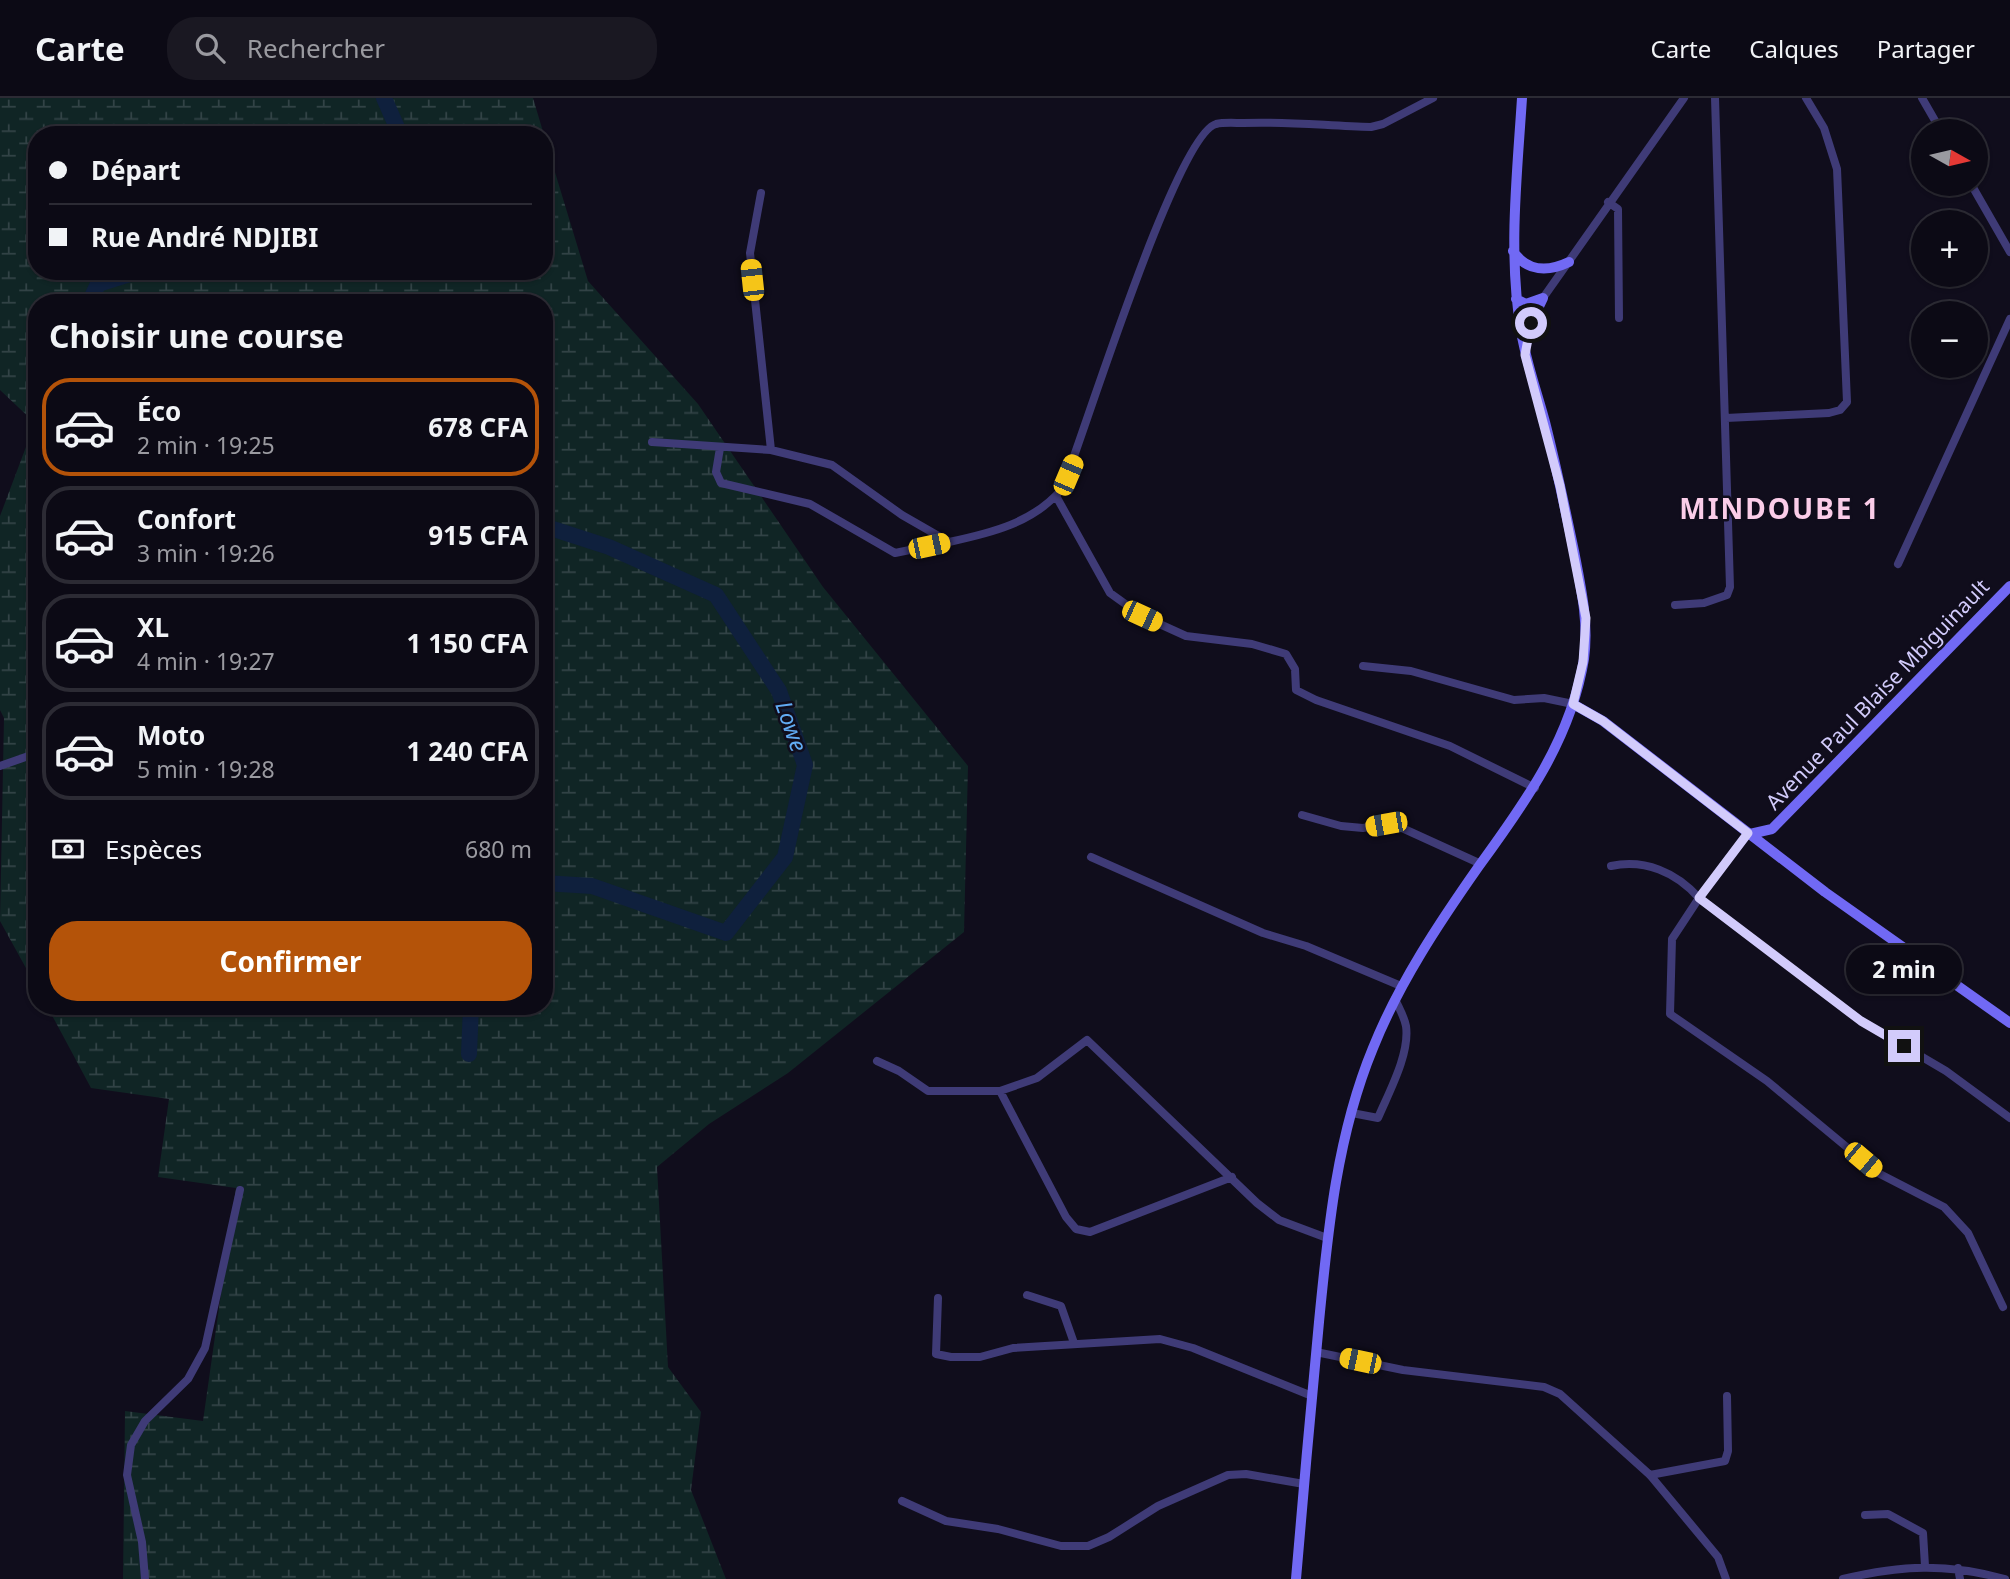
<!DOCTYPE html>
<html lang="fr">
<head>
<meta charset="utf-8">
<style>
	body { margin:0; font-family:"Noto Sans",sans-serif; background:#1a1822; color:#f1f3f6; height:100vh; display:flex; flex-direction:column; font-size:26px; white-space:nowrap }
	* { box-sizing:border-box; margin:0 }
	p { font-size:23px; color:#9a9aa0 }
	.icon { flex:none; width:38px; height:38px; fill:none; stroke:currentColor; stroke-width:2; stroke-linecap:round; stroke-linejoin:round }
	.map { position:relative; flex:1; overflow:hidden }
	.details { position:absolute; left:28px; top:196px; width:525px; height:721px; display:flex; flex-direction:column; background:#0c0a15; border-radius:28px; box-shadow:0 2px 5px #0004,0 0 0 2px #2c2b34 }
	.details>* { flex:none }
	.hud { position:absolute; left:28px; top:28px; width:525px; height:154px; border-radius:28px; box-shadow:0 2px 5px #0004,0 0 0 2px #2c2b34; display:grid; align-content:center; height:154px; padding:0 21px; background:#0c0a15 }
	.needle { width:46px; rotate:98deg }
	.tools { position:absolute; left:1911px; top:21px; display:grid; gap:14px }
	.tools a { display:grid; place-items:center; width:77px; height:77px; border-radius:50%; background:#0c0a15; box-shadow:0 2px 5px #0004,0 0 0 2px #2c2b34; font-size:35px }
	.end { position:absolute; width:32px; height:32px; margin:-16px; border:9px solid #d2cbfb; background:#111; box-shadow:0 0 0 4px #111 }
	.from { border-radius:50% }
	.bubble { position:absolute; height:49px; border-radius:24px; background:#0c0a15; box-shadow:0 2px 5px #0004,0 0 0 2px #2c2b34; font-size:23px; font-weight:700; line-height:49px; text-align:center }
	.car { position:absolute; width:21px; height:42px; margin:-21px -10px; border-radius:9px; box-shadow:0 0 5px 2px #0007; background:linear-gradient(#f5c518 24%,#345 0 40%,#f5c518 0 76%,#345 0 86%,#f5c518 0) }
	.hud b { display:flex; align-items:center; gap:24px; height:66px; font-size:26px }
	.hud b+b { border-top:2px solid #2c2b34 }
	.hud i { width:18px; height:18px; background:#f1f3f6 }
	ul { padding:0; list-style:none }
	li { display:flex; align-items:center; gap:21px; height:98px; margin:0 14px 10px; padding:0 7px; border:4px solid #2c2b34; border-radius:28px }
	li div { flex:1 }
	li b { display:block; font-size:26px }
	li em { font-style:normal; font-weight:700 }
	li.on { border-color:#b45309 }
	li>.icon { width:63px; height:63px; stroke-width:1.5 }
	h2 { padding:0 21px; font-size:32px; line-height:84px }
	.pay { display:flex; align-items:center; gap:18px; height:77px; padding:0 21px; font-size:26px }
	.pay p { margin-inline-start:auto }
	.cta { display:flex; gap:14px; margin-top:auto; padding:14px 21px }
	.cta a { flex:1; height:80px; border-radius:28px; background:#b45309; color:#fff; font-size:28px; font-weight:700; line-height:80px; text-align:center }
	header { display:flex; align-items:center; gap:42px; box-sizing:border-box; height:98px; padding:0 35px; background:#0c0a15; border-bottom:2px solid #2c2b34 }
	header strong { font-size:33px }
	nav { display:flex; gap:38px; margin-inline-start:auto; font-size:24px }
	.search { width:490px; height:63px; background:#1a1822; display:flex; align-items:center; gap:18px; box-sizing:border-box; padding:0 24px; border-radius:28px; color:#9a9aa0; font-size:26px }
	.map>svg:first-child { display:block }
	.wetland { fill:url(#wetland-marsh) }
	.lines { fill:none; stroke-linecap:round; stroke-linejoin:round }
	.river { stroke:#0f203d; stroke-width:16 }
	.street { stroke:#3f3b77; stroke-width:8 }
	.secondary { stroke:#7169f4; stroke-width:10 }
	.route { stroke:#d2cbfb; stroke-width:9 }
	.labels { text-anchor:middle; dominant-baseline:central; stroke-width:5; stroke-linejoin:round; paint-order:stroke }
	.street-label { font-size:21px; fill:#d2cbfb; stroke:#100d1c }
	.water-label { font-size:23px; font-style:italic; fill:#61abf3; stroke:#100d1c }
	.district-label { font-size:28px; font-weight:bold; letter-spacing:2px; fill:#fbcde9; stroke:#100d1c }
</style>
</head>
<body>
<header>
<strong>Carte</strong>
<div class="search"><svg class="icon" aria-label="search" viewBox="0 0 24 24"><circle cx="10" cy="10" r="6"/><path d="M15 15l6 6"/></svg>Rechercher</div>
<nav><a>Carte</a><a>Calques</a><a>Partager</a></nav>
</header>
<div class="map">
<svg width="2010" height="1481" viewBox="0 0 2010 1481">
	<defs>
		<pattern id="wetland-marsh" width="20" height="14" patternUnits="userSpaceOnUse" patternTransform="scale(1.75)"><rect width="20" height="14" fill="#102525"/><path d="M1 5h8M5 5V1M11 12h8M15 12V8" fill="none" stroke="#324346"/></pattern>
	</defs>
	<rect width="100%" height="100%" fill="#100d1c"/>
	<!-- wetland -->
	<path class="wetland" d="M0,0H533L544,37H37V173H544V38L588,183L698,306L823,489L968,668L964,834L788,975L709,1026L657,1069L668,1269L701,1314L691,1392L726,1481H123L125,1313L203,1323L236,1090L158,1079L169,1001L91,990L47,908H544V205H37V890L0,823L4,620L0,612V418L35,325L0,292Z"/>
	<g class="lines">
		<!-- river -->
		<path class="river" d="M384,0L399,34L397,37
			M89,205L98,186L139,173
			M544,428L609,449L716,497L779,593L805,667L785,759L726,835L592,788L544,785
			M469,956L471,908"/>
		<!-- street -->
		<path class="street" d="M1922,0L1941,33
			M1971,86L2010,154
			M761,95L750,155L771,352
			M1608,104L1618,111L1619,220
			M1543,200L1684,0
			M1726,320L1829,315L1840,312L1847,304L1837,71L1824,30L1806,0
			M652,344L771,352L832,367L902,417L949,444C991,435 1033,425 1062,391C1083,340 1176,37 1216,26C1224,24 1235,25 1243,25C1286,23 1328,28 1371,29L1383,26L1433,0
			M720,350L716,374L721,385L810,406L895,455L949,444
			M1056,398L1110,495L1142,518L1186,538L1252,546L1286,556L1295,571L1296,592L1316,602L1450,648L1535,690
			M1898,466L2010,221
			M1675,507L1704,505L1727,497L1730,489L1715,0
			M1363,568L1411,573L1514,602L1544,600L1573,606
			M0,668L37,655
			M1302,717L1341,728L1363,730L1386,726L1402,730L1481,766
			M1748,735L1699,800L1672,841L1670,916L1767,983L1878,1075L1944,1109L1968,1135L2003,1209
			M1091,759L1263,835L1306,848L1401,888
			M1611,768C1645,761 1676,774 1699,800L1861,923L1946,973L2010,1020
			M877,963L899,973L928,993H1000L1037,980L1087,942L1257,1105L1279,1122L1327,1140
			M1000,993L1066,1119L1076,1131L1090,1134L1232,1079
			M1352,1015L1378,1020C1389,994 1410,956 1406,928C1404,918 1399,910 1395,901
			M1027,1197L1061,1208L1074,1245
			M938,1200L936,1256L951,1259H980L1013,1250L1160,1241L1193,1250L1312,1298
			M1316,1254L1403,1272L1544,1289L1560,1296L1650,1377L1718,1459L1726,1481
			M1650,1377L1725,1363L1728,1353L1727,1298
			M902,1403L946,1423L998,1431L1061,1448H1088L1109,1439L1158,1408L1228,1377L1246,1376L1304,1386
			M1865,1417L1888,1416L1923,1435L1925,1468
			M1958,1470L1960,1481
			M145,1481L142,1444L127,1377L131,1347L145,1323L188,1281L205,1250L240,1092
			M1843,1481C1902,1467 1946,1465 2005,1481"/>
		<!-- secondary -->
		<path class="secondary" d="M1513,153C1527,174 1548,174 1569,164
			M1516,201L1526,206L1543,200
			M1526,246L1531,225L1543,200
			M1573,606L1603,623L1825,794L2010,925
			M1750,736L1772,731L2010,488
			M1296,1481C1303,1395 1311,1310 1319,1224C1328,1131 1337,1037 1373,950C1399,885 1439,825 1479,768C1525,705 1571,641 1584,561C1589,525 1581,489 1574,453C1565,410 1556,367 1545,324C1537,294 1526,264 1521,233C1508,155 1517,79 1522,0"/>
	</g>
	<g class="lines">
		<!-- route -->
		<path class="route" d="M1531,225L1525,257L1560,388L1586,520L1583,564L1573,606L1603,623L1748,735L1699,800L1861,923L1904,948"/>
	</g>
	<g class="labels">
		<!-- street labels -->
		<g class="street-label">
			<text transform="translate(1877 596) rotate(-46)">Avenue Paul Blaise Mbiguinault</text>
		</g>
		<!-- water labels -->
		<g class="water-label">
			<text transform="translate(792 628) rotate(71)">Lowe</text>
		</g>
		<!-- district labels -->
		<g class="district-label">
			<text x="1780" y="410">MINDOUBE 1</text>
		</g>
	</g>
</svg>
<div class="tools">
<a><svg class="needle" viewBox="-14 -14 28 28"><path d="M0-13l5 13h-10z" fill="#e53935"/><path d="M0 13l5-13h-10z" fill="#9a9aa0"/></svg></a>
<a>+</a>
<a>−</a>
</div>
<i class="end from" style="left:1531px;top:225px"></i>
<i class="end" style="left:1904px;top:948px"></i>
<div class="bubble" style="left:1846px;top:847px;width:116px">2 min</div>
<i class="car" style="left:752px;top:182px;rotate:354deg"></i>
<i class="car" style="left:1068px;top:377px;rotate:23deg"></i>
<i class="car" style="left:929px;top:448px;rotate:78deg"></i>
<i class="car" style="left:1142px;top:518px;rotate:115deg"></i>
<i class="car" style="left:1386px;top:726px;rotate:260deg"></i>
<i class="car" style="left:1863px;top:1062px;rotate:130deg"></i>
<i class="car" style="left:1360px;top:1263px;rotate:282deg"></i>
<div class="hud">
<b><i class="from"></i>Départ</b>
<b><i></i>Rue André NDJIBI</b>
</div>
<section class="details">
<h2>Choisir une course</h2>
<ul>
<li class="on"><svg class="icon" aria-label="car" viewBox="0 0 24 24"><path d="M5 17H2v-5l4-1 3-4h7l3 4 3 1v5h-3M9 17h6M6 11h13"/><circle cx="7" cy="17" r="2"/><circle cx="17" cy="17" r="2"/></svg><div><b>Éco</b><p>2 min · 19:25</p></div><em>678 CFA</em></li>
<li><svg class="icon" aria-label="car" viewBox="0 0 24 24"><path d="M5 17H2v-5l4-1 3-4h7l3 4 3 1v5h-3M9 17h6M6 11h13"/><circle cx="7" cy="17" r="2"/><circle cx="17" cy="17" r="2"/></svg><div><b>Confort</b><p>3 min · 19:26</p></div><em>915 CFA</em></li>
<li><svg class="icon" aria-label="car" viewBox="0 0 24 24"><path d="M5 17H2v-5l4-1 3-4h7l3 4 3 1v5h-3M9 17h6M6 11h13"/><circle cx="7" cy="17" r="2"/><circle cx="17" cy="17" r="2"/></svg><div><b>XL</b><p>4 min · 19:27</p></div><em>1 150 CFA</em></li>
<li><svg class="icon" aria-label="car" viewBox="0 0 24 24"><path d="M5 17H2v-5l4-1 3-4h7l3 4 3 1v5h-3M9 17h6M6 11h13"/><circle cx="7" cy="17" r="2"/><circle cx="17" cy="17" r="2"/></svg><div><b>Moto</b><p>5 min · 19:28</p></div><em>1 240 CFA</em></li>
</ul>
<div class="pay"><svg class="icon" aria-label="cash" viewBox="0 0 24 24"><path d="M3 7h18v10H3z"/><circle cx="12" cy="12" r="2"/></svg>Espèces<p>680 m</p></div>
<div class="cta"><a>Confirmer</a></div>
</section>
</div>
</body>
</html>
